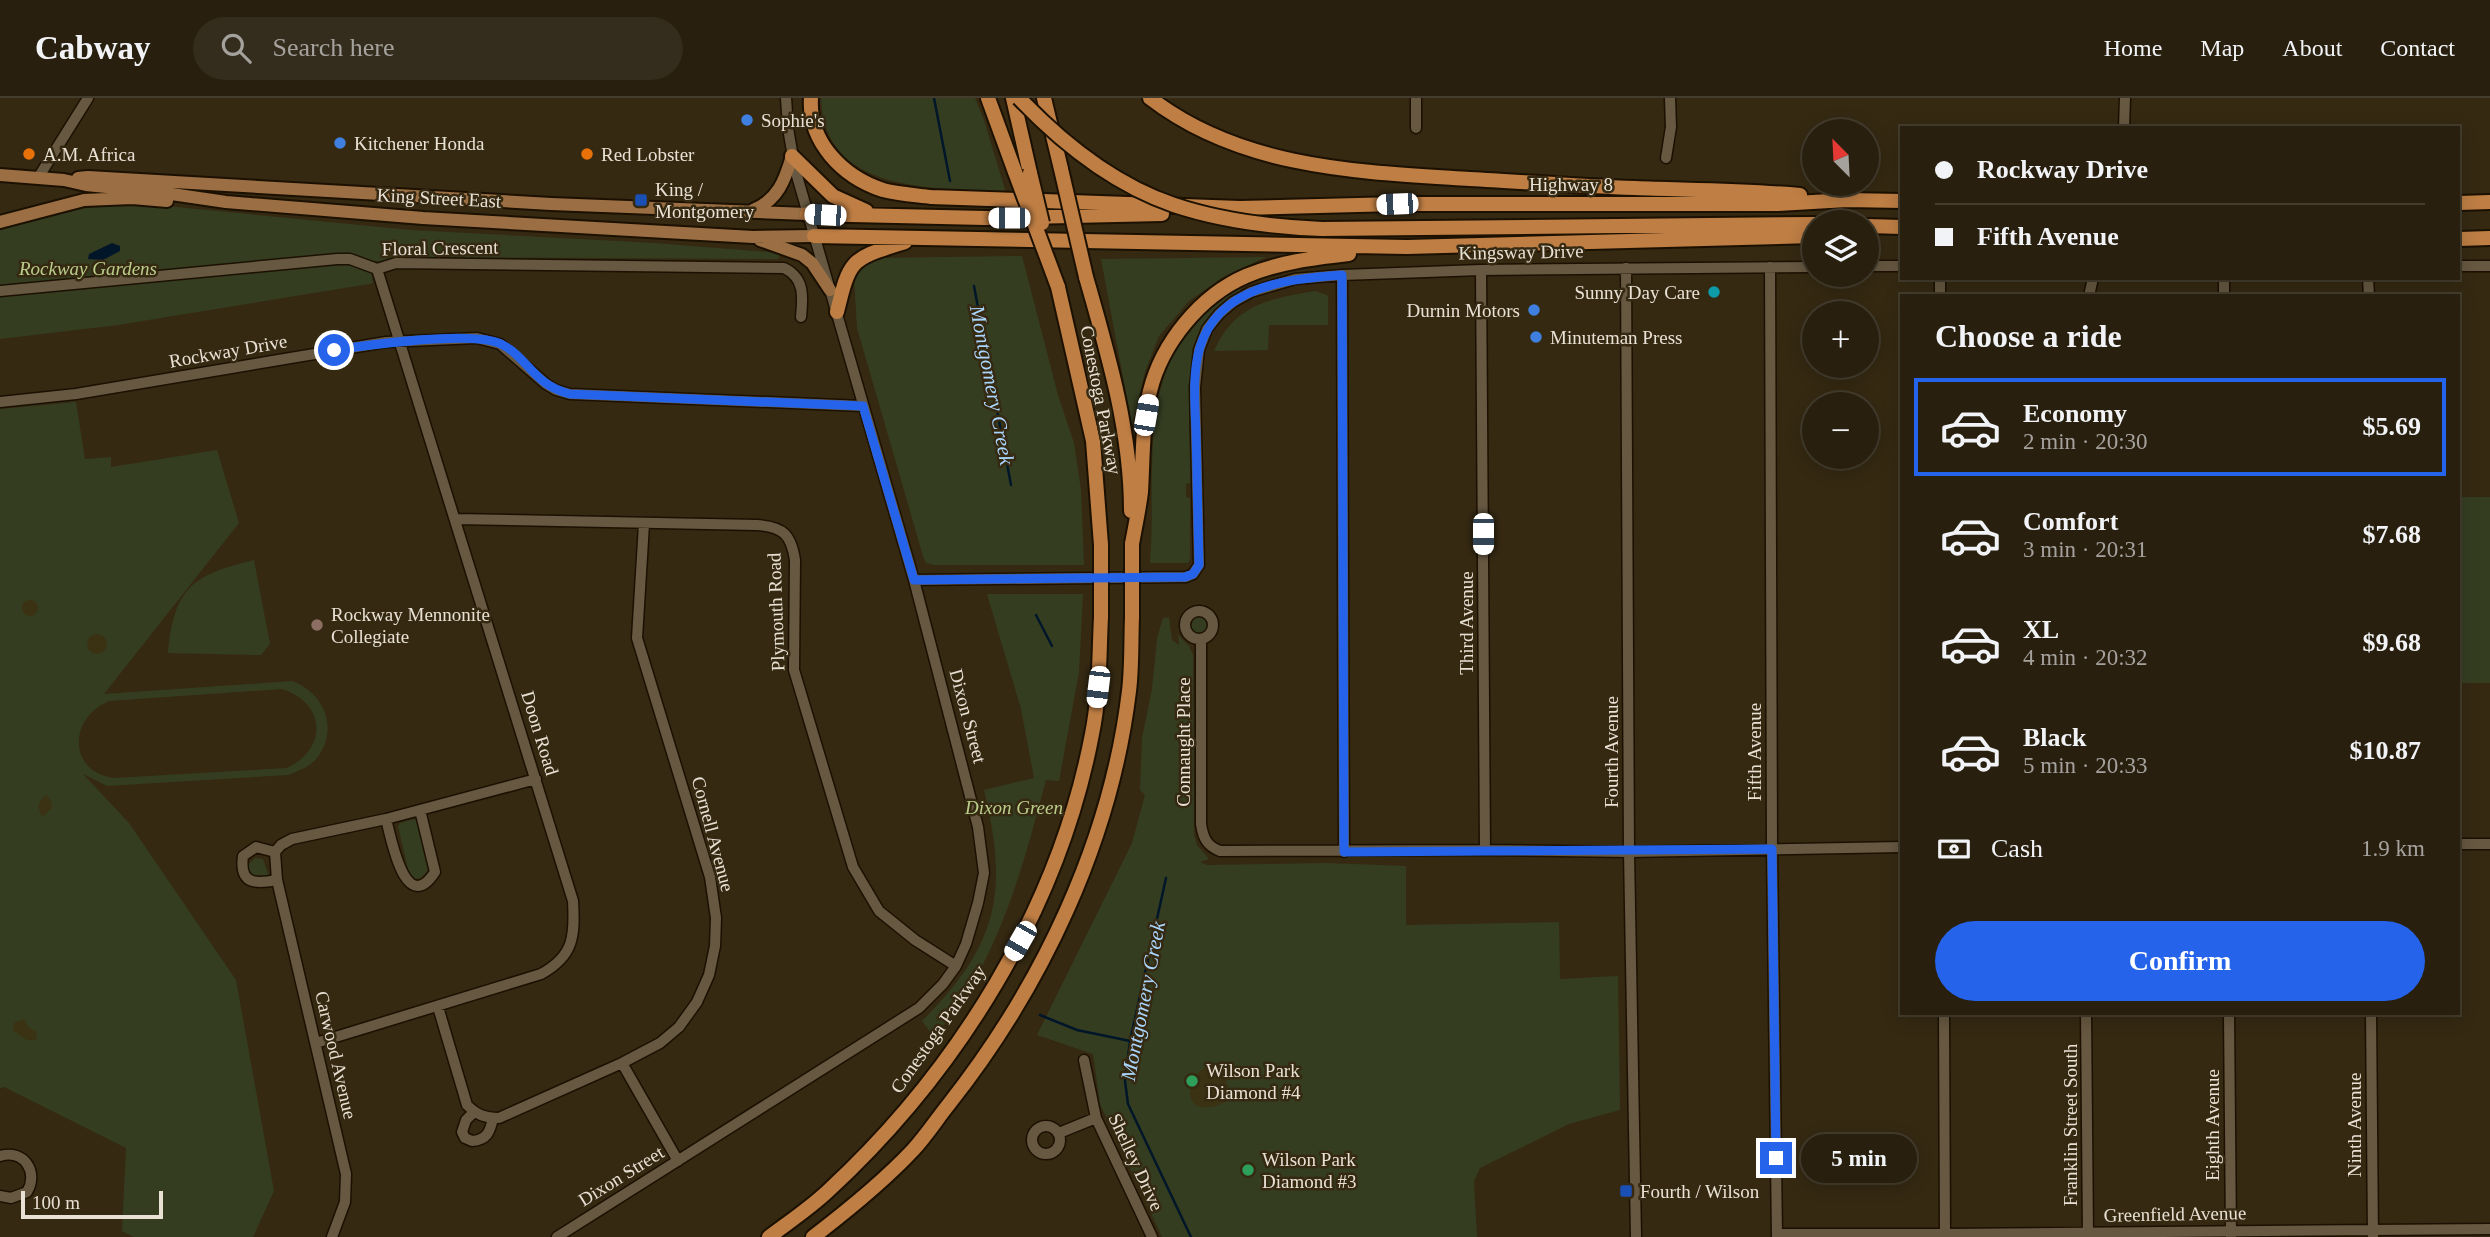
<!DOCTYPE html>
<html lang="en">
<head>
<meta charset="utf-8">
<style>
	body { margin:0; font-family:"Times New Roman",serif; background:#342c1c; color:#f1f3f6; height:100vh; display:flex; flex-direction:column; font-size:26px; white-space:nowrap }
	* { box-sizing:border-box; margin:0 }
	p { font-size:23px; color:#a5a29e }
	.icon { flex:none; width:38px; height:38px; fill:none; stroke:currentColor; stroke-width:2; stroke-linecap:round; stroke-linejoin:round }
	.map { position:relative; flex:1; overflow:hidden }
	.side { position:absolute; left:1900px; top:196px; width:560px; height:721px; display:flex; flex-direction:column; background:#281f0e; border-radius:0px; box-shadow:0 4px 18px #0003,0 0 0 2px #443d2e }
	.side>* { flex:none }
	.hud { position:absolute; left:1900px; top:28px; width:560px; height:154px; border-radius:0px; box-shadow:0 4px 18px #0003,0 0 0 2px #443d2e; display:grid; align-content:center; height:154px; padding:0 35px; background:#281f0e }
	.needle { width:46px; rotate:336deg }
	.fabs { position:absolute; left:1802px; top:21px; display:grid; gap:14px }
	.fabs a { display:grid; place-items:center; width:77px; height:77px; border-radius:50%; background:#281f0e; box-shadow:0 4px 18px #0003,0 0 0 2px #443d2e; font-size:35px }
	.scale { position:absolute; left:21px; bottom:18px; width:142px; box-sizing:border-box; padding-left:7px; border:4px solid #e9e1d4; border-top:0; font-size:19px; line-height:24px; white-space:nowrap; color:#e9e1d4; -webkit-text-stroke:5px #352912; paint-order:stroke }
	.end { position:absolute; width:32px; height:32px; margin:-16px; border:9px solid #2563eb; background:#fff; box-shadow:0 0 0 4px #fff }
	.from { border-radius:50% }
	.bubble { position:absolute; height:49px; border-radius:24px; background:#281f0e; box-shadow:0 4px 18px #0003,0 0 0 2px #443d2e; font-size:23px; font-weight:700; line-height:49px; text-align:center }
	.car { position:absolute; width:21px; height:42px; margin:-21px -10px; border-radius:9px; box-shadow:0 0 5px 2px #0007; background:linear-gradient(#fff 24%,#345 0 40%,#fff 0 76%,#345 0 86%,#fff 0) }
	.hud b { display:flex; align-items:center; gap:24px; height:66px; font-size:26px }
	.hud b+b { border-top:2px solid #443d2e }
	.hud i { width:18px; height:18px; background:#f1f3f6 }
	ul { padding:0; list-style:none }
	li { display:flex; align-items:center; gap:21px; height:98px; margin:0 14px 10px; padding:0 21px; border:4px solid transparent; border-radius:0px }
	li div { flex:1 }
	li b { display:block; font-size:26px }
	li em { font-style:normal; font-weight:700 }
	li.active { border-color:#2563eb }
	li>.icon { width:63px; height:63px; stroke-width:1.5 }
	h2 { padding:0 35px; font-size:32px; line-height:84px }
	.pay { display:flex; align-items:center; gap:18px; height:77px; padding:0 35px; font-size:26px }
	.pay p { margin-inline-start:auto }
	.button { display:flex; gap:14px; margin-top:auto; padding:14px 35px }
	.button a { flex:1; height:80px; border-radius:42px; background:#2563eb; color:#fff; font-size:28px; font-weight:700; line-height:80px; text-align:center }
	header { display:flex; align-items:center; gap:42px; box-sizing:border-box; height:98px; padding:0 35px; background:#281f0e; border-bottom:2px solid #443d2e }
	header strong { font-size:33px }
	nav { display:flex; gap:38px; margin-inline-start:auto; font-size:24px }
	.search { width:490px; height:63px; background:#342c1c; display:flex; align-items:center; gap:18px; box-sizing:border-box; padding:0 24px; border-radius:38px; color:#a5a29e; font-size:26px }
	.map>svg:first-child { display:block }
	.green { fill:#353d21; fill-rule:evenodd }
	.sand { fill:#3a3212 }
	.water { fill:#011729 }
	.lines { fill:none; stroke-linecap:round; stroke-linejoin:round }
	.stream { stroke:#011729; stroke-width:2.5 }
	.minor-casing { stroke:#1c1100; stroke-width:13 }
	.major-casing { stroke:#1c1100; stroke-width:16 }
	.highway-casing { stroke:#1c1100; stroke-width:18 }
	.minor { stroke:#665841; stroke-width:10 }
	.major { stroke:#9b6f43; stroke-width:12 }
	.highway { stroke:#be7e44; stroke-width:14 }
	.highway-bridge-casing { stroke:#1c1100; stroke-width:18; stroke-linecap:butt }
	.highway-bridge { stroke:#be7e44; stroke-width:14 }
	.route { stroke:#2563eb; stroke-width:9 }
	.shop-dot { fill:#3f7fe0; stroke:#352912; stroke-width:2.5 }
	.food-dot { fill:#e8710a; stroke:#352912; stroke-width:2.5 }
	.transit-dot { fill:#1a4fb4; stroke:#352912; stroke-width:2.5 }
	.culture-dot { fill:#0f9aa8; stroke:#352912; stroke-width:2.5 }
	.education-dot { fill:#8d6e63; stroke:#352912; stroke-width:2.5 }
	.leisure-dot { fill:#2e9e5b; stroke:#352912; stroke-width:2.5 }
	.labels { text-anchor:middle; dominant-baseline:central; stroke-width:5; stroke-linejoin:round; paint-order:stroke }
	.poi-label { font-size:19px; fill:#e9e1d4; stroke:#352912; text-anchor:start }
	.street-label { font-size:19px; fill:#e9e1d4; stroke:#352912 }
	.park-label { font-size:19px; font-style:italic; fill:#bbcd8b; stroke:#352912 }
	.water-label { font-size:21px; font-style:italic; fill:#aad6fd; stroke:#352912 }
</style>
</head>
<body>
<header>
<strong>Cabway</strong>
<div class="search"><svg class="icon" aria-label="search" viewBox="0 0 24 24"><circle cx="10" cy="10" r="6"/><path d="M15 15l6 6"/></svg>Search here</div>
<nav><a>Home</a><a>Map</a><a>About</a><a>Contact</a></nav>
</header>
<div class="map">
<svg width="2490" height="1139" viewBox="0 0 2490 1139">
	<rect width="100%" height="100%" fill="#352912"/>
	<!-- green -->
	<path class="green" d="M821,0H975L984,22L1006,95C935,88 824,98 821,0Z
		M135,105L411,132L654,145L781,155L778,161L406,159L383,164L369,162L373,185L369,186L118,227L0,241V132L76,111Z
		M1022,158L1058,297L1074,345L1081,392L1084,467H933L926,465L923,458L857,230L854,179L859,170L867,164L880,160Z
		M1266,159L1223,179L1189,203L1159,238L1145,274L1132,327L1101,161Z
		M1240,189L1241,193C1193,222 1190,257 1190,309C1189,334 1190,360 1191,385L1186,386V399L1190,400V460L1188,465H1150C1158,360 1130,250 1240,189Z
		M1315,193L1327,197L1328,200V227H1269L1268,252L1214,253C1235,206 1269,201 1315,193Z
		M76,304L85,361L111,359V369L217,352L239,425L104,596L292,583C325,595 339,631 317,660C310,669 298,673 288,677L107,688L83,676L129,725L236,882L274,1093L253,1139H134L122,1133L126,1050L4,989L0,990V311ZM282,591C326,605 328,651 287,670L114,680C68,674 68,620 109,603Z
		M2459,399H2490V585H2459Z
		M254,462L270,546L261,557L168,555C174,490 192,477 254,462Z
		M987,496H1083L1079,574L1059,683L1046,682C1026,758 1006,833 964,900C956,914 944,926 934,939L922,923C998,847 1009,795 984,692L1034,680L1021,611Z
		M1187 527a11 11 0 1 1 22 0a11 11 0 1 1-22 0Z
		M1169,519L1172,542L1179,547L1178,537L1189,548L1193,557L1194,737L1197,747L1209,761L1200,764L1207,767L1326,765L1406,768V827L1559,824L1560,881L1618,878L1620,1012L1569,1026L1480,1070L1474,1083L1477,1139H1162L1100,1006L1093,956L1037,937L1132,745L1145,697L1140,692L1142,640L1152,591L1157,540L1163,520Z
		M414,721L419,724L430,770L421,780L415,781L409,776L398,728L400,725Z
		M255,760L263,761L269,778L267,783H252L245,770Z"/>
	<!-- sand -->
	<path class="sand" d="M22 510a8 8 0 1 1 16 0a8 8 0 1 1-16 0Z
		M87 546a10 10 0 1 1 20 0a10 10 0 1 1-20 0Z
		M47,697L52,705V710L42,719L38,708L43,699Z
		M24,921L28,929L37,934L36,942H27L13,932L14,925Z
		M1208,968L1218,969L1225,980L1232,998L1230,1002C1223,1005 1216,1009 1209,1009C1180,1012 1188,977 1208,968Z"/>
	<!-- water -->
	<path class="water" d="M112,145L120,148V153L103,162L88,161L89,156Z"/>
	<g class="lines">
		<!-- stream -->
		<path class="stream" d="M934,0L950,83
			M974,188L1011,387
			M1036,517L1052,548
			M1166,780L1130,943L1125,983L1128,1006L1191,1139
			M1040,917L1077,932L1130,943"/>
		<!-- minor casing -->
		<g class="minor-casing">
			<path id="minor" d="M1416,30V0
				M2124,30L2125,0
				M1666,60L1671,29L1670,0
				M38,80L88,0
				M1867,168H1902
				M2459,168H2490
				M1770,169L1772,751L1777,1139
				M1626,170L1629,754L1636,1139
				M377,171L396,165L784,170C805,180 803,199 801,219
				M1481,172L1485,752
				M1342,177L1344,754
				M1940,180V198
				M2224,180V198
				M2368,180L2369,198
				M0,193L337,161H350L377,171
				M2089,198L2093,180
				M0,304L76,296L386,244L477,240L500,246L546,286L556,292L570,296L863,308
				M456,421L757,427C783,429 791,436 795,462L794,572L853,769L879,813L915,842L956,868
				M914,482L1186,479L1193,476L1199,467L1195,289L1199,252L1207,231L1219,216L1233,204L1251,194L1295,181L1342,177L1481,172L1815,169
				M1185 527a14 14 0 1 1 28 0a14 14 0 1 1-28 0Z
				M1201,541V726C1203,740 1207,748 1220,753L1485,752L1629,754L1902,749
				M386,721C391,739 405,820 435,774L420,712
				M2459,746H2490
				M275,754L256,749L243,758C239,787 256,786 277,782
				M438,909L467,1007C477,1017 485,1020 499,1020L622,965L660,945L679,929L697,904L709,877L715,848L716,820L710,779L637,540L644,426
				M1944,915L1945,1136
				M2086,915L2088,1138
				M2229,915L2231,1139
				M2371,915L2373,1139
				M316,945L541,876C574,858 575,838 573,803L377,171
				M1084,962L1096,1020L1152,1139
				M622,965L678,1063
				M474,1014L466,1022L462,1034L465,1040L472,1043C487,1042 490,1034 493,1020
				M1032 1042a14 14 0 1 1 28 0a14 14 0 1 1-28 0Z
				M1059,1035L1096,1020
				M0,1058C24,1051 39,1074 27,1094L11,1100L0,1098
				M1777,1136H1945L2490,1131
				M332,1139L345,1104L346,1076L277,782L275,754L281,747L292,741L386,721L536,681
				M557,1139L919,910L943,886L956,868L966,846L978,805L984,775L978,729L914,482L795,71L788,30L786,0"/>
		</g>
		<!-- major casing -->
		<g class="major-casing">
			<path id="major" d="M0,77L64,82L86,87L158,94L226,104L423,120L753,139L814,138
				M78,80L88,79L551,106L807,116
				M753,112C778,102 785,82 792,58
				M0,124L84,102L132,100L167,103
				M760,142L802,157L812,165L830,192"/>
		</g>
		<!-- highway casing -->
		<g class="highway-casing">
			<path id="highway" d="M811,0C808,44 843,79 883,92C898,96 915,97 931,99L1240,110L1397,106H1778L1847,102L1902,103
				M988,0L1015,74
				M1013,0L1030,75
				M1044,0L1061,71
				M1150,0C1242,71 1360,74 1470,81C1525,84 1580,88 1635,90C1690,92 1745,92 1800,97
				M792,58L833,98L866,113
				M2459,105L2490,104
				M807,116L985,120L1162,116
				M1867,128L1902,129
				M1322,131L1815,126
				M814,138L1407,149L1815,138
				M2459,141L2490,140
				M1086,179C1108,256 1131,333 1131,413
				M1058,189L1093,343L1101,447
				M837,214C850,159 852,161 905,144
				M1132,446C1135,429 1139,411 1141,394C1143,360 1142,326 1150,293C1162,245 1200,198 1246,178C1279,164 1314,160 1349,156
				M769,1139C789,1124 810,1110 828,1093C958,973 1059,810 1092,636C1100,597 1099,558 1101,519
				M813,1139C847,1113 883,1084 913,1052C926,1038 937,1021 949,1006C1042,888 1111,743 1129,593C1132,569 1131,543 1132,519"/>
		</g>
		<!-- minor -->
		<use href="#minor" class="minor"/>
		<!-- major -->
		<use href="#major" class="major"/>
		<!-- highway -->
		<use href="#highway" class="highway"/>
		<!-- highway-bridge casing -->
		<g class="highway-bridge-casing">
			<path id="highway-bridge" d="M1019,0C1061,44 1115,87 1174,107C1222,123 1272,129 1322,131
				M1061,71L1086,179
				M1015,74L1058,189
				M1030,75L1042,125
				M1132,446V519
				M1101,447V519"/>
		</g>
		<!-- highway-bridge -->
		<use href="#highway-bridge" class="highway-bridge"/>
	</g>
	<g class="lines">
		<!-- route -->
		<path class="route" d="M334,252C369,247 472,232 501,246C529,260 533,287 570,296L863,308L914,482L1185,479L1193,476L1199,467C1198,423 1197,378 1196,334C1195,307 1192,276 1200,249C1219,188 1287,181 1342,177L1344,754L1772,751L1776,1060"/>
	</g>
	<!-- markers -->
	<g class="shop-dot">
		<circle cx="747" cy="22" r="7"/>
		<circle cx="340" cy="45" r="7"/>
		<circle cx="1534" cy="212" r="7"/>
		<circle cx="1536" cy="239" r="7"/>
	</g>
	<g class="food-dot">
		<circle cx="29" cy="56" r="7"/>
		<circle cx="587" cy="56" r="7"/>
	</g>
	<g class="transit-dot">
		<rect x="634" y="95" width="14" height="14" rx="3.5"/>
		<rect x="1619" y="1086" width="14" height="14" rx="3.5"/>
	</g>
	<circle class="culture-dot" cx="1714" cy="194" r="7"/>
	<circle class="education-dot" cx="317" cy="527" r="7"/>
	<g class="leisure-dot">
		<circle cx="1192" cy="983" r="7"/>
		<circle cx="1248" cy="1072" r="7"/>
	</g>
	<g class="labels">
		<!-- poi labels -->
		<g class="poi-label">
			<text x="761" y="22">Sophie's</text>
			<text x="354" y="45">Kitchener Honda</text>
			<text x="43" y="56">A.M. Africa</text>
			<text x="601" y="56">Red Lobster</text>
			<text x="655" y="91">King /<tspan x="655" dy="22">Montgomery</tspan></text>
			<text x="1700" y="194" text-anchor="end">Sunny Day Care</text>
			<text x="1520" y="212" text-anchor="end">Durnin Motors</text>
			<text x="1550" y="239">Minuteman Press</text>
			<text x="331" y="516">Rockway Mennonite<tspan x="331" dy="22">Collegiate</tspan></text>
			<text x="1206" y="972">Wilson Park<tspan x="1206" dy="22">Diamond #4</tspan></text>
			<text x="1262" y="1061">Wilson Park<tspan x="1262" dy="22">Diamond #3</tspan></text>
			<text x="1640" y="1093">Fourth / Wilson</text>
		</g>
		<!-- street labels -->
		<g class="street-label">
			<text x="1571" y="86">Highway 8</text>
			<text transform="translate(439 100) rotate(3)">King Street East</text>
			<text transform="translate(440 150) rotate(-1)">Floral Crescent</text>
			<text transform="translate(1521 154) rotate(-1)">Kingsway Drive</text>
			<text transform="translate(228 253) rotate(-10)">Rockway Drive</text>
			<text transform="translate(1101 302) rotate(79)">Conestoga Parkway</text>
			<text transform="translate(776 514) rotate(-92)">Plymouth Road</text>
			<text transform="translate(1466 525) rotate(-90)">Third Avenue</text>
			<text transform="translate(968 618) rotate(75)">Dixon Street</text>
			<text transform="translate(540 635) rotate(73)">Doon Road</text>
			<text transform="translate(1183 644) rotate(-90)">Connaught Place</text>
			<text transform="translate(1611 654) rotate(-90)">Fourth Avenue</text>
			<text transform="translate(1754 654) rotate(-90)">Fifth Avenue</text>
			<text transform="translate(713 736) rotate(75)">Cornell Avenue</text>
			<text transform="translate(938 931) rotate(-55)">Conestoga Parkway</text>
			<text transform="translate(336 957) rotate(77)">Carwood Avenue</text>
			<text transform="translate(2070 1027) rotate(-90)">Franklin Street South</text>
			<text transform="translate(2212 1027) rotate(-90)">Eighth Avenue</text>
			<text transform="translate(2354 1027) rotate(-90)">Ninth Avenue</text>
			<text transform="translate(1136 1064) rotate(65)">Shelley Drive</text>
			<text transform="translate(621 1078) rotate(-32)">Dixon Street</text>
			<text transform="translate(2175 1116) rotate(-1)">Greenfield Avenue</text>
		</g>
		<!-- park labels -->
		<g class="park-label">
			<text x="88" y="170">Rockway Gardens</text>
			<text x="1014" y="709">Dixon Green</text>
		</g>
		<!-- water labels -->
		<g class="water-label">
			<text transform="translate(992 287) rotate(79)">Montgomery Creek</text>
			<text transform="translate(1143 903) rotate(-79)">Montgomery Creek</text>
		</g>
	</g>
</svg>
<div class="fabs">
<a><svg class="needle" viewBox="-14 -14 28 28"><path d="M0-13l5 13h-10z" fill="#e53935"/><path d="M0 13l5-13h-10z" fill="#a5a29e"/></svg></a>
<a><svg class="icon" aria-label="layers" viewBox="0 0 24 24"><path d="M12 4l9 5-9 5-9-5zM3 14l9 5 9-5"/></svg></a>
<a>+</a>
<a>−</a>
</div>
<div class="scale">100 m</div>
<i class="end from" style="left:334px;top:252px"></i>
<i class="end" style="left:1776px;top:1060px"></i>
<div class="bubble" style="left:1801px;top:1036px;width:116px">5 min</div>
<i class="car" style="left:1397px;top:106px;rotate:268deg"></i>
<i class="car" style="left:825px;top:117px;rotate:273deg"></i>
<i class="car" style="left:1009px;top:120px;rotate:270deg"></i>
<i class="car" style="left:1146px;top:317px;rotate:10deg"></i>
<i class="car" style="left:1483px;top:436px;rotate:180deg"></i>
<i class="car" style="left:1098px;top:589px;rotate:187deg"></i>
<i class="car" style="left:1020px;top:843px;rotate:210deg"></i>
<div class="hud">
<b><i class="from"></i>Rockway Drive</b>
<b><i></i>Fifth Avenue</b>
</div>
<section class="side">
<h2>Choose a ride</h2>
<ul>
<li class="active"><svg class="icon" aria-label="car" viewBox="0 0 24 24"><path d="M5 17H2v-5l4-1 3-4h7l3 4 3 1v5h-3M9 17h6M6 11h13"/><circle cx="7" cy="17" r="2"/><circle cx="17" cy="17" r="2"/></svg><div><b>Economy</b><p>2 min · 20:30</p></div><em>$5.69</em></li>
<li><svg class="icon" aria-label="car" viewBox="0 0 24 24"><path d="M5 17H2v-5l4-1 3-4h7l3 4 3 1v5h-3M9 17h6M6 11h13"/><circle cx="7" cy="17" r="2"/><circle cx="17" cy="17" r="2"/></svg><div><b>Comfort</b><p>3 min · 20:31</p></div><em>$7.68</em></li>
<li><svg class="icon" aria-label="car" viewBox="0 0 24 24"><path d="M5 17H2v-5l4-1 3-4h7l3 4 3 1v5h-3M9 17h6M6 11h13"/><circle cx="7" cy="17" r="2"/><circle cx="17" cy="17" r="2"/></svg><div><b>XL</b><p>4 min · 20:32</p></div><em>$9.68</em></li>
<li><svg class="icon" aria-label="car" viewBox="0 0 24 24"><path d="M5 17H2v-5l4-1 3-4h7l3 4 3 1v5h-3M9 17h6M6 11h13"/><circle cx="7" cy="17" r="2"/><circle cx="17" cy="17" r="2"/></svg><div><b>Black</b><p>5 min · 20:33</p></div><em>$10.87</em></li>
</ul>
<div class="pay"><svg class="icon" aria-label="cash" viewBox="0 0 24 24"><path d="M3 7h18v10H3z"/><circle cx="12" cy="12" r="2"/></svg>Cash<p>1.9 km</p></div>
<div class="button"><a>Confirm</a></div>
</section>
</div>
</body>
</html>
